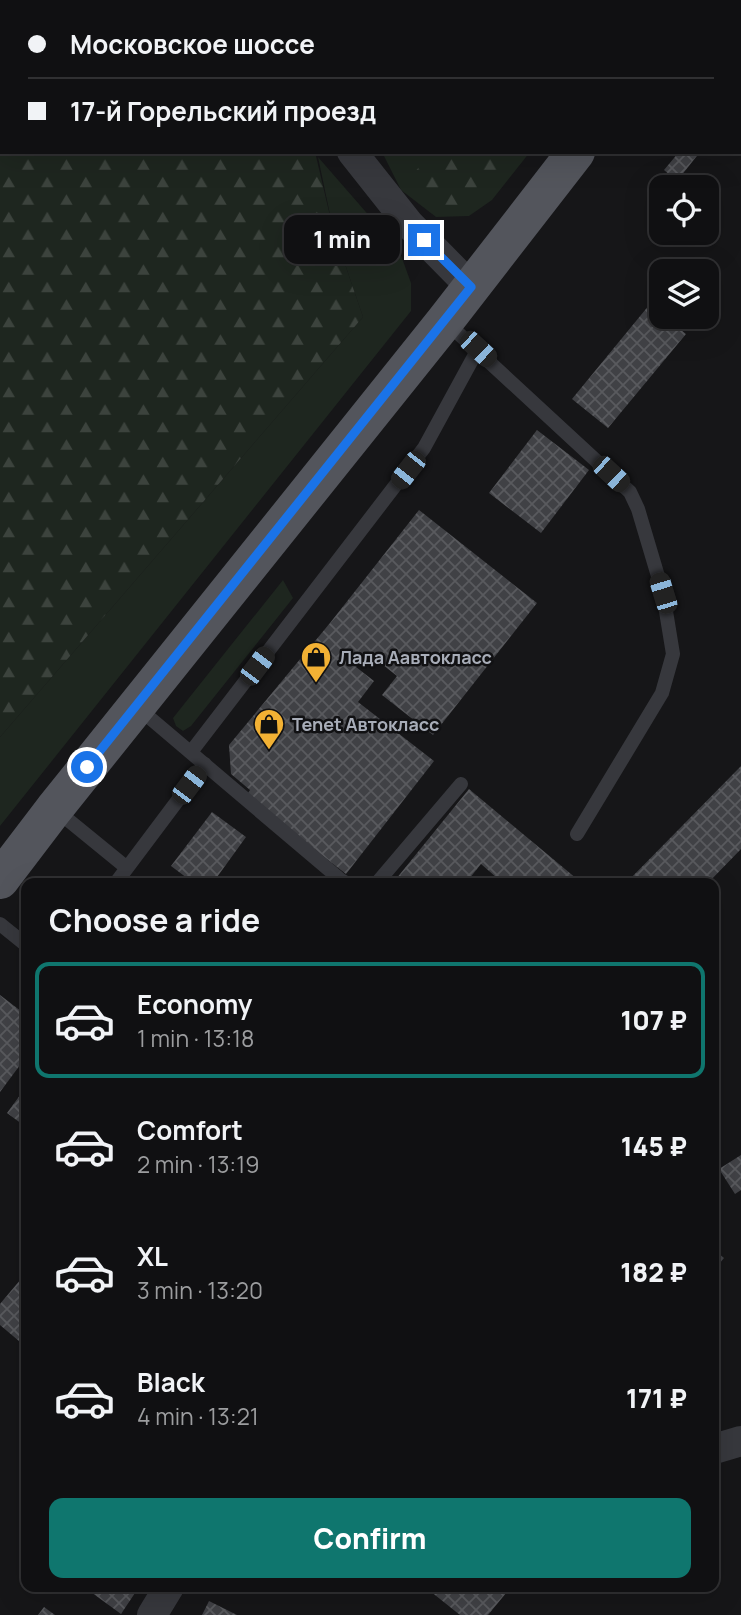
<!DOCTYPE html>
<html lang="en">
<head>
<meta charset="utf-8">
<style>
	body { margin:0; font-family:Manrope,sans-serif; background:#19191b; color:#f1f3f6; height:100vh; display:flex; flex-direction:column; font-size:26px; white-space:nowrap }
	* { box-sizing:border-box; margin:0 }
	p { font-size:23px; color:#9c9d9f }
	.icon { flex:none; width:38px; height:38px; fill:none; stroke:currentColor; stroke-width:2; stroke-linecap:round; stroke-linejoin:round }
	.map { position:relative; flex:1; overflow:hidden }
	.details { position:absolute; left:21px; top:878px; width:698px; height:714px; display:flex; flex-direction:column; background:#101012; border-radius:14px; box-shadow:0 7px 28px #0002,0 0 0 2px #303032 }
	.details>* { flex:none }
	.top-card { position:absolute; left:0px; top:0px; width:742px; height:154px; box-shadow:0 7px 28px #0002,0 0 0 2px #303032; display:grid; align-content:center; height:154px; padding:0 28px; background:#101012 }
	.tools { position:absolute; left:649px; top:175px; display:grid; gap:14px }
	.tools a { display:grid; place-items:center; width:70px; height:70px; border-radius:14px; background:#101012; box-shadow:0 7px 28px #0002,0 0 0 2px #303032; font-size:35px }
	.end { position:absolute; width:32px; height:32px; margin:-16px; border:9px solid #1a73e8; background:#fff; box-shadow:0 0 0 4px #fff }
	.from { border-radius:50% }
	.bubble { position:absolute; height:49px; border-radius:14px; background:#101012; box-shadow:0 7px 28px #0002,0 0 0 2px #303032; font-size:23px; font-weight:800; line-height:49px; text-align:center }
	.car { position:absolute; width:21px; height:42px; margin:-21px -10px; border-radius:9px; box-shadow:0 0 5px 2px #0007; background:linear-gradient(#222 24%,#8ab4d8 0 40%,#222 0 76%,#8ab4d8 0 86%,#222 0) }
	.top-card b { display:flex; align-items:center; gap:24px; height:66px; font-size:26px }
	.top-card b+b { border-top:2px solid #303032 }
	.top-card i { width:18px; height:18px; background:#f1f3f6 }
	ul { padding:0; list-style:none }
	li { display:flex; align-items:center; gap:21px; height:116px; margin:0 14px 10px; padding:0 14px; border:4px solid transparent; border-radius:14px }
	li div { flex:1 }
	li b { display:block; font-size:26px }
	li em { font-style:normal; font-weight:800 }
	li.active { border-color:#0f766e }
	li>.icon { width:63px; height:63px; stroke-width:1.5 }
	h2 { padding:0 28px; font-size:32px; line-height:84px }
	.primary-button { display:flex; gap:14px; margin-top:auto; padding:14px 28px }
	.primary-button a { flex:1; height:80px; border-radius:14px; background:#0f766e; color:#fff; font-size:28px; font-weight:800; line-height:80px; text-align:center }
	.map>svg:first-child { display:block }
	.green { fill:#1e261f }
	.forest { fill:url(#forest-firs) }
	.building { fill:url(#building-cross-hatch) }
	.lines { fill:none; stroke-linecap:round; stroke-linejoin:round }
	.service { stroke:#37383d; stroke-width:14 }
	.minor { stroke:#37383d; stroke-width:30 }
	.primary { stroke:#53555c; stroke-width:38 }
	.route { stroke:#1a73e8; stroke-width:9 }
	.labels { text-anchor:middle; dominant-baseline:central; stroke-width:5; stroke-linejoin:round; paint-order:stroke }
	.poi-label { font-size:18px; font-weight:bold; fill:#a8adb8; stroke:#111113; text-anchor:start }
</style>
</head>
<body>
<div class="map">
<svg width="741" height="1615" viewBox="0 0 741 1615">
	<defs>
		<pattern id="forest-firs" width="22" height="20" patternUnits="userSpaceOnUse" patternTransform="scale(1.75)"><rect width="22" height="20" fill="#1e261f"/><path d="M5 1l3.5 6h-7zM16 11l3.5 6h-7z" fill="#3c433d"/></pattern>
		<pattern id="building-cross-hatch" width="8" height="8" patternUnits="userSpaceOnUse" patternTransform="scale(1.75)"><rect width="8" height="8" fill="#404145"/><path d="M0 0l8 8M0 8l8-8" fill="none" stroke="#595a5e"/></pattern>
	</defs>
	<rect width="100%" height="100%" fill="#161618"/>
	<!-- green -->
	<path class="green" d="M382,152H530L492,200L469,216L436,217L401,190Z
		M318,157L399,250L411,283V311L0,826V737L363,317L333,229Z
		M283,580L293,598L191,726L183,731L176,726L173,718Z"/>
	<!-- forest -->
	<path class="forest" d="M0,0H221L222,2H2V152H315L333,229L363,317L0,737Z
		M433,152H509L500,169L464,208L434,206L410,177Z"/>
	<!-- building -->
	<path class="building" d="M679,152H700L677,181L664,170Z
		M650,304L662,314V317H665L686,334L608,428L572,399Z
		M537,430L589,470L541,533L489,493Z
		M419,510L537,603L433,735L382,695L397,676L368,653L356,667L374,681L358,702L434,761L346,874L246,796L250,790L231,774L229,745L330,623Z
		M741,766V849L707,884H625Z
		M469,789L583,884H504L481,864L465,884H402L396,879Z
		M212,812L246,837L212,884H195L171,866Z
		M0,995L26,1015V1057L0,1092Z
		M26,1087V1127L7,1113Z
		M741,1155V1190L735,1194L719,1169Z
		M714,1250L724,1258L714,1270Z
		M26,1273V1347L0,1325V1304Z
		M84,1587H139L121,1614Z
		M425,1587H511L488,1615H460Z
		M209,1601L237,1615H202Z
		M44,1607L55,1615H38Z"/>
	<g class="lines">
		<!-- service -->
		<path class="service" d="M446,322L630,492L638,509L663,593L673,654L662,693L577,834
			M137,707L341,880L348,884
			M191,752L424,448L478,349
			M56,810L127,868L115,884
			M127,868L205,764
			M376,884L461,784
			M0,924L26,945"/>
		<!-- minor -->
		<path class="minor" d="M248,0L250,2
			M582,2L583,0
			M352,152L409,224L471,287
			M714,1449L741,1441
			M152,1615L169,1587"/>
		<!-- primary -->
		<path class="primary" d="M694,2L695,0
			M0,880L54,809L445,321L576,152"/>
	</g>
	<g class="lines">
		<!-- route -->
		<path class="route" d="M87,767L471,287L424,240"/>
	</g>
	<!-- icons -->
	<defs>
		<g id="shop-pin" transform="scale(1.575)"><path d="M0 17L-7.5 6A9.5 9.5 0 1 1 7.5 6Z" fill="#f2b134" stroke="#111113"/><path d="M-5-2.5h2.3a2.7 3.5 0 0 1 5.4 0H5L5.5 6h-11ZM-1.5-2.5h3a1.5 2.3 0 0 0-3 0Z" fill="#111"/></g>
	</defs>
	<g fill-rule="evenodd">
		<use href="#shop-pin" x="316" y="657"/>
		<use href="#shop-pin" x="269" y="724"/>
	</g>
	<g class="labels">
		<!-- poi labels -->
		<g class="poi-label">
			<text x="339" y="657">Лада Аавтокласс</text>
			<text x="292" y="724">Tenet Автокласс</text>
		</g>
	</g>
</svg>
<div class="tools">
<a><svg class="icon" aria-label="locate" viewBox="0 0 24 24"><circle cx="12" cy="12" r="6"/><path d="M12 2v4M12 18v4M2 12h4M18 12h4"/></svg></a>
<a><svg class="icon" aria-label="layers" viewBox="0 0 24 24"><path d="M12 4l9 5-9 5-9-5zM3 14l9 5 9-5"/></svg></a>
</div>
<i class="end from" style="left:87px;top:767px"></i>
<i class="end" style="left:424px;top:240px"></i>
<div class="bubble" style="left:284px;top:215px;width:116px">1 min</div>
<i class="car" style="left:478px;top:349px;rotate:133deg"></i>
<i class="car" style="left:408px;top:470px;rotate:218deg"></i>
<i class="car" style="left:611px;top:474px;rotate:133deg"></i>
<i class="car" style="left:663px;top:593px;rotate:343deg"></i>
<i class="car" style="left:257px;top:666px;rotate:37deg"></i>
<i class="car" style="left:189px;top:785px;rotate:37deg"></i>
<div class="top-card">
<b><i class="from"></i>Московское шоссе</b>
<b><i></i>17-й Горельский проезд</b>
</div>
<section class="details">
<h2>Choose a ride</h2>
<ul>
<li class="active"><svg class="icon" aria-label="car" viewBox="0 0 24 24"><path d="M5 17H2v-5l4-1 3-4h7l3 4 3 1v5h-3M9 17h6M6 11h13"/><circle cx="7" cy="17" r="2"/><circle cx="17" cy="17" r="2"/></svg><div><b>Economy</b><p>1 min · 13:18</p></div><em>107 ₽</em></li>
<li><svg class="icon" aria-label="car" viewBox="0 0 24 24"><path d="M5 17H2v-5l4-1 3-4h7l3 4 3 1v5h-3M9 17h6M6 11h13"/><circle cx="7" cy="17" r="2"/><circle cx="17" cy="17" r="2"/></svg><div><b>Comfort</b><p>2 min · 13:19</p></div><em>145 ₽</em></li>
<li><svg class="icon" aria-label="car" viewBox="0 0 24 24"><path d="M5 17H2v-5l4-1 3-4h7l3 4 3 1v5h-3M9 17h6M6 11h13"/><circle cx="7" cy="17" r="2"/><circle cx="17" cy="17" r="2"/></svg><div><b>XL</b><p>3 min · 13:20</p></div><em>182 ₽</em></li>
<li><svg class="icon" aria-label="car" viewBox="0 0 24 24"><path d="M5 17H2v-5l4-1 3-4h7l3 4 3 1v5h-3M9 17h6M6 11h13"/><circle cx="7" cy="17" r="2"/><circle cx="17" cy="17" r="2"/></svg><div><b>Black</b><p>4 min · 13:21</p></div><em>171 ₽</em></li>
</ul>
<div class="primary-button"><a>Confirm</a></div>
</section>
</div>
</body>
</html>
